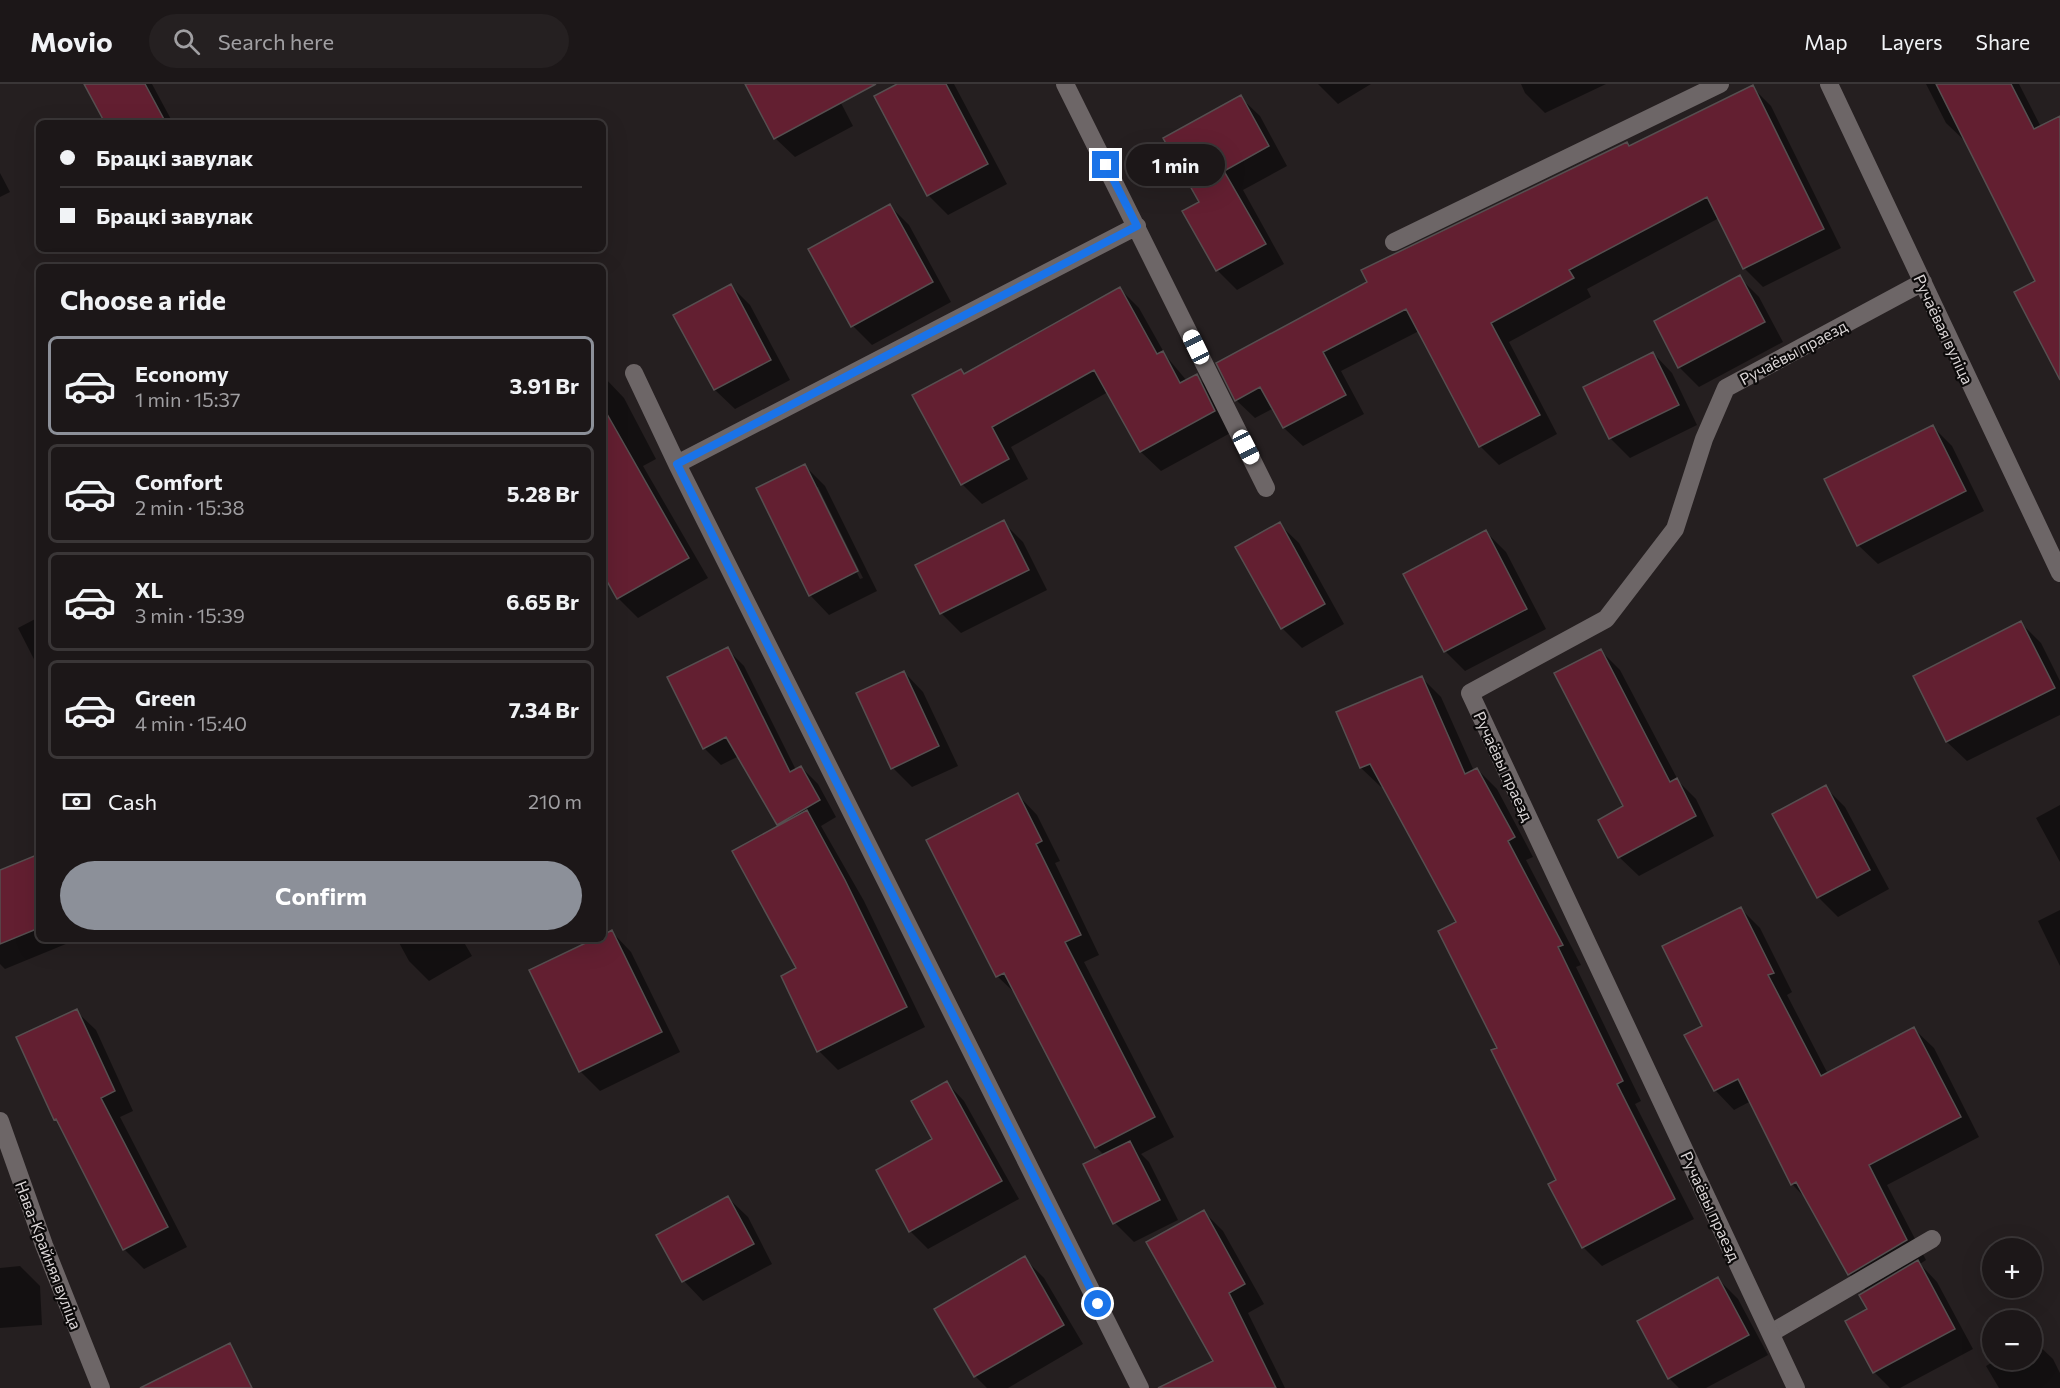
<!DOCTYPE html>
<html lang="en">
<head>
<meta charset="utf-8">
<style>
	body { margin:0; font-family:Commissioner,sans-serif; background:#252021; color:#f1f3f6; height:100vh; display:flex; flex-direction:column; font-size:22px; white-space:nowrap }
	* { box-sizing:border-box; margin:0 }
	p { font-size:20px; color:#a09fa2 }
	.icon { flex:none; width:33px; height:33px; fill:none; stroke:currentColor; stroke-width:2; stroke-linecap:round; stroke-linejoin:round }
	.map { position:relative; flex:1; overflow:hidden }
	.details { position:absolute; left:36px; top:180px; width:570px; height:678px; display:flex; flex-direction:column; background:#1c1718; border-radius:9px; box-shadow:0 6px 24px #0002,0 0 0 2px #3a3637 }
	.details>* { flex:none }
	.top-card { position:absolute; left:36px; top:36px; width:570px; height:132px; border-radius:9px; box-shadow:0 6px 24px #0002,0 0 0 2px #3a3637; display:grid; align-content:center; height:132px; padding:0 24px; background:#1c1718 }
	.controls { position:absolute; left:1982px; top:1154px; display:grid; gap:12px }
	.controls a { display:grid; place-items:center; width:60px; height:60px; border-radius:50%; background:#1c1718; box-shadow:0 6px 24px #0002,0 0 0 2px #3a3637; font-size:30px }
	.end { position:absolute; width:27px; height:27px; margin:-14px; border:8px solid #1a73e8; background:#fff; box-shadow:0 0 0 3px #fff }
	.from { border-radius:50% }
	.bubble { position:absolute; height:42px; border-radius:21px; background:#1c1718; box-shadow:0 6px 24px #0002,0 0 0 2px #3a3637; font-size:20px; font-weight:700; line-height:42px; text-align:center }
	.car { position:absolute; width:18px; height:36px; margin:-18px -9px; border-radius:8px; box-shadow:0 0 4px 2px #0007; background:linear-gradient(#fff 24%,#345 0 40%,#fff 0 76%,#345 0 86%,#fff 0) }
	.top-card b { display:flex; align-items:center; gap:21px; height:57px; font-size:22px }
	.top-card b+b { border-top:2px solid #3a3637 }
	.top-card i { width:15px; height:15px; background:#f1f3f6 }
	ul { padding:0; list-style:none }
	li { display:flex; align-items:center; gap:18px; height:99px; margin:0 12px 9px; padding:0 12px; border:3px solid #3a3637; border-radius:9px }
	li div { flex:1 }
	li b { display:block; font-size:22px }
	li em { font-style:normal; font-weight:700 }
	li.current { border-color:#8c9099 }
	li>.icon { width:54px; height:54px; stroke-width:1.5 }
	h2 { padding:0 24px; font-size:27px; line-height:72px }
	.pay { display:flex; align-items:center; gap:15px; height:66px; padding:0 24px; font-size:22px }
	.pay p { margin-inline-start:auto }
	.action { display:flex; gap:12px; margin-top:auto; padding:12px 24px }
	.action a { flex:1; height:69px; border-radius:36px; background:#8c9099; color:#fff; font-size:24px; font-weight:700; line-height:69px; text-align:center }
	header { display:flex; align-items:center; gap:36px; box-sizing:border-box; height:84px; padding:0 30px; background:#1c1718; border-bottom:2px solid #3a3637 }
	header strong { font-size:28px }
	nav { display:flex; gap:33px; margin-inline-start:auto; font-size:21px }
	.search { width:420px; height:54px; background:#252021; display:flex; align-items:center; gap:15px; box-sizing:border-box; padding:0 21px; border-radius:33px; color:#a09fa2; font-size:22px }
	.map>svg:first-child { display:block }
	.shadow { fill:#0007; fill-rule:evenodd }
	.building { fill:#631f31; stroke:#564f50; stroke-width:1.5 }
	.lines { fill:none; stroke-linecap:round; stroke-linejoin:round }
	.lane { stroke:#6d6667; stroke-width:18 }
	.street { stroke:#6d6667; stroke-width:18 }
	.route { stroke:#1a73e8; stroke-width:8 }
	.labels { text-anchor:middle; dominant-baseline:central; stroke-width:4.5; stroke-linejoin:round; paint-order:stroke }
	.street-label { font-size:16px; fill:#dad5d6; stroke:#0c0a0a }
</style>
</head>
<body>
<header>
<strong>Movio</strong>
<div class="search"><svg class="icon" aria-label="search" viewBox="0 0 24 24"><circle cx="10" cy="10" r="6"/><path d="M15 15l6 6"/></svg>Search here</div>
<nav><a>Map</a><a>Layers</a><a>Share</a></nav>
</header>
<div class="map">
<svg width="2060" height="1304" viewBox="0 0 2060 1304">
	<rect width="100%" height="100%" fill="#251f20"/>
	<!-- shadow -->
	<path class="shadow" d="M98,0H152L173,39H107Z
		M746,0H831L853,42L795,73L775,54Z
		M900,0H954L1007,100L948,131L928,111L876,12Z
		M1318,0H1371L1338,20Z
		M1521,0H1606L1545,29L1525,9Z
		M1926,0H2019L2041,43L2060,34V289L2037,198L1966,58L1946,39Z
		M1752,3L1771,22L1841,164L1763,203L1744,184L1719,134L1587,205L1591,213L1509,258L1557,350L1499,381L1480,362L1419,247L1341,287L1364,330L1303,362L1284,344L1274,324L1255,334L1236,316L1630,63Z
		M1240,13L1260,32L1287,82L1243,106L1284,180L1237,206L1217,186L1185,127L1201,118Z
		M0,89L10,108L0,113Z
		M890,122L909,141L951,218L872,261L853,242Z
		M1739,193L1759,213L1783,258L1699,303L1679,283Z
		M731,202L750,221L790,296L735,325L715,306L675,232Z
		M1119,204L1139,224L1166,272L1187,297L1196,292L1216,311L1234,347L1161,387L1141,368L1108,308L1011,363L1028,395L982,420L962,400L961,287L965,291Z
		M1653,269L1672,289L1697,341L1630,374L1610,354Z
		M605,294L624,314L656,375L643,382L708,494L638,534L618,514L603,487Z
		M1932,342L1952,362L1984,427L1878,480L1858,461Z
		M805,382L825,402L877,507L829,531L810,511ZM815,403H818L863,494L860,495Z
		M1003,438L1023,458L1047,506L961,549L941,529Z
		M1279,440L1299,459L1344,540L1302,564L1282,544Z
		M1486,448L1506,468L1546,545L1465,587L1445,567L1405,490Z
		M39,533V585L18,544Z
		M2021,539L2041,559L2060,597V631L1967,677L1947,658L1915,592Z
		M727,565L744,582L796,686L801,683L818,700L836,733L821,742L864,817L925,943L838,986L819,967L798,885L780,742L739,672L721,681L704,664Z
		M1601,567L1620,586L1679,698L1696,715L1714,752L1639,792L1619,773L1625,723Z
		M904,588L923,608L958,682L912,703L893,684Z
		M1421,593L1441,613L1474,687L1477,685L1497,705L1533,773L1526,776L1581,881L1576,883L1641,1017L1635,1020L1694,1135L1602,1182L1583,1163L1558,1097L1499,964L1458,838L1384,702L1381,703L1361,684L1338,629Z
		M1825,703L1845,723L1889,805L1838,833L1818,813Z
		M1018,711L1037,731L1060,777L1055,779L1099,871L1084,878L1174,1053L1141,1070L1149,1078L1178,1136L1134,1158L1115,1139L1104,1071L1096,1063L1017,911L997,892Z
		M2060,721V778L2036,734Z
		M39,772V855H78L5,885L0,880V788Z
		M1741,825L1760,844L1792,908L1787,911L1828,990L1914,945L1934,964L1979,1053L1887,1101L1926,1176L1920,1180L1937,1198L1973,1265L1900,1304H1890L1874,1288L1867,1208L1849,1190L1808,1117L1792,1100L1751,1017L1734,1026L1715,1006L1704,942Z
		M2060,826V882L2038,837Z
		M612,848L631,868L680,968L600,1007L580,987L597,855H603V852Z
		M397,855H462L472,872L429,897L409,877Z
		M76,927L96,946L133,1027L120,1033L187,1163L144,1185L124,1165L55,1035Z
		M947,999L964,1017L1019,1115L928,1165L910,1147Z
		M728,1114L748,1133L772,1180L703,1217L684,1197L658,1152Z
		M1204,1128L1223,1147L1264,1220L1248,1229L1285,1304H1203L1215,1278Z
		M1024,1174L1044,1194L1083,1260L1008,1304H987L975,1292L937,1226Z
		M20,1182L40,1202L42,1241L0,1244V1184Z
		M1718,1195L1738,1215L1768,1271L1706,1304H1679L1669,1294Z
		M2033,1256L2053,1275L2060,1289V1304H1999L1986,1282L1998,1275H2031Z"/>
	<!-- building -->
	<path class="building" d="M84,0H145L166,39H105Z
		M745,0H876L774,55Z
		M897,0H946L988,80L927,112L874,12Z
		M1936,0H2011L2034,45L2060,32V296L2014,208L2035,197Z
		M1753,1L1824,145L1743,185L1707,113L1569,186L1574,194L1491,239L1540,331L1479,363L1406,225L1323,268L1346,311L1283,344L1260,303L1235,317L1216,279L1367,198L1361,186L1627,58L1629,62Z
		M1241,11L1269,62L1224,87L1266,160L1216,187L1182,127L1199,118L1163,54Z
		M890,120L933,198L851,243L808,165Z
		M1740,191L1765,238L1678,284L1654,237Z
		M731,200L771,276L714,306L673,231Z
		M1120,203L1157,270L1163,267L1180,299L1197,290L1215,327L1140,368L1094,286L992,343L1009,375L961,401L912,311L961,285L964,290Z
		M1653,268L1679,321L1609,355L1583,303Z
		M603,323L689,474L617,515L603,490Z
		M1933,341L1966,407L1857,462L1824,395Z
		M805,380L858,487L809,512L756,404Z
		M1004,436L1029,486L940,530L915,481Z
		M1280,438L1325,520L1281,545L1235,463Z
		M1486,446L1527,525L1444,568L1403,490Z
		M2021,537L2055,604L1946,658L1913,592Z
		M728,563L790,688L801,682L820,716L777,741L726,653L703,665L667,593Z
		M1601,565L1670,698L1677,694L1696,732L1618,774L1598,736L1623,722L1554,589Z
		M904,587L939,662L891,685L856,609Z
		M1422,592L1465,690L1477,684L1515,753L1508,757L1563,861L1558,863L1623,997L1617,1000L1675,1115L1582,1164L1548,1100L1556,1096L1491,966L1497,964L1438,847L1456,838L1370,680L1360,684L1336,628Z
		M1826,701L1870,786L1817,814L1772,730Z
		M1018,709L1042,757L1036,760L1081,851L1065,858L1155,1033L1095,1064L1004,889L996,893L926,756Z
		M807,726L845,796L907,923L817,968L781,892L796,884L732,767Z
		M39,770V844L0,860V786Z
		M1741,823L1774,889L1768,891L1821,992L1914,943L1961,1033L1869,1081L1907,1156L1848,1191L1796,1098L1791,1101L1738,995L1714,1007L1684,951L1702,942L1662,862Z
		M612,846L662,948L579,988L529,886L594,855H603V851Z
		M77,925L115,1007L101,1014L168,1143L123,1166L56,1035L54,1036L16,953Z
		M947,997L1002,1097L909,1148L876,1086L932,1055L911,1017Z
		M1130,1057L1160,1116L1113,1140L1083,1080Z
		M728,1112L754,1160L682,1198L656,1151Z
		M1204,1126L1245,1200L1229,1209L1276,1304H1158L1213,1277L1146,1158Z
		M1025,1172L1064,1241L974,1293L934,1225Z
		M1918,1176L1955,1245L1873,1289L1845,1237L1867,1225L1859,1211Z
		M1718,1193L1749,1251L1668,1295L1637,1237Z
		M230,1259L252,1304H140Z"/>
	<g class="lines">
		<!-- lane -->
		<path class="lane" d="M1394,158L1720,0
			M1771,1249L1932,1155"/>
		<!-- street -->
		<path class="street" d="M1065,0L1266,404
			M1829,0L2060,489
			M634,289L677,380L1137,142
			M677,380L1140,1304
			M0,1037L44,1161L101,1304
			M1796,1304L1470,609L1606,535L1675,445L1704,355L1726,304L1923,198"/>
	</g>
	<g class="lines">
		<!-- route -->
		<path class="route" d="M1098,1220L677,380L1137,142L1106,81"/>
	</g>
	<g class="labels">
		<!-- street labels -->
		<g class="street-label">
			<text transform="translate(1944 245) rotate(65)">Ручаёвая вуліца</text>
			<text transform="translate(1793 268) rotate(-28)">Ручаёвы праезд</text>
			<text transform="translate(1504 682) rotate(65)">Ручаёвы праезд</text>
			<text transform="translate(1711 1122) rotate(65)">Ручаёвы праезд</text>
			<text transform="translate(49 1171) rotate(69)">Нава-Крайняя вуліца</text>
		</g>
	</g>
</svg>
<div class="controls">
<a>+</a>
<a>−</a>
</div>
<i class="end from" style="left:1098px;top:1220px"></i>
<i class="end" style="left:1106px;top:81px"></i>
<div class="bubble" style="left:1126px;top:60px;width:99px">1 min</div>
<i class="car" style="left:1196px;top:263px;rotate:334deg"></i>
<i class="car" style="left:1246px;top:363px;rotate:153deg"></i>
<div class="top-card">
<b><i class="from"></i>Брацкі завулак</b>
<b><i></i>Брацкі завулак</b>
</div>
<section class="details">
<h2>Choose a ride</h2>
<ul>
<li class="current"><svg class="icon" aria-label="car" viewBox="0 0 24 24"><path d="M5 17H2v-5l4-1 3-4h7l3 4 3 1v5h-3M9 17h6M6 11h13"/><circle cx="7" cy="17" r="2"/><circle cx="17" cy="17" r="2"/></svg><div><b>Economy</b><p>1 min · 15:37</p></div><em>3.91 Br</em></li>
<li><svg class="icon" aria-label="car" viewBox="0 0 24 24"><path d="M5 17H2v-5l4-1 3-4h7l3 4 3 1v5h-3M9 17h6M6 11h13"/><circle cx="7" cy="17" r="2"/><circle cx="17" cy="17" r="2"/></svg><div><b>Comfort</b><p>2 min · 15:38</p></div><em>5.28 Br</em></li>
<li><svg class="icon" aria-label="car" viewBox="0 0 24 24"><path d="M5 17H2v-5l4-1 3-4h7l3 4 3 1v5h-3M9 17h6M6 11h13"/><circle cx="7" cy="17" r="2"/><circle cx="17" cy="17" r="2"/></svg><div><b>XL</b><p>3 min · 15:39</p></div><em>6.65 Br</em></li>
<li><svg class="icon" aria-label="car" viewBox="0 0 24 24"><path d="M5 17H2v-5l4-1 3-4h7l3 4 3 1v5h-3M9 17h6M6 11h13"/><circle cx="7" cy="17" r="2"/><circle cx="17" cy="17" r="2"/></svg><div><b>Green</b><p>4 min · 15:40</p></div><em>7.34 Br</em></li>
</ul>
<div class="pay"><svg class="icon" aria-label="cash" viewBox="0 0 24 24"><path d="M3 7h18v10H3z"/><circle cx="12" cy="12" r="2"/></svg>Cash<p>210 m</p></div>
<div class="action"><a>Confirm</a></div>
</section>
</div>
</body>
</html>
